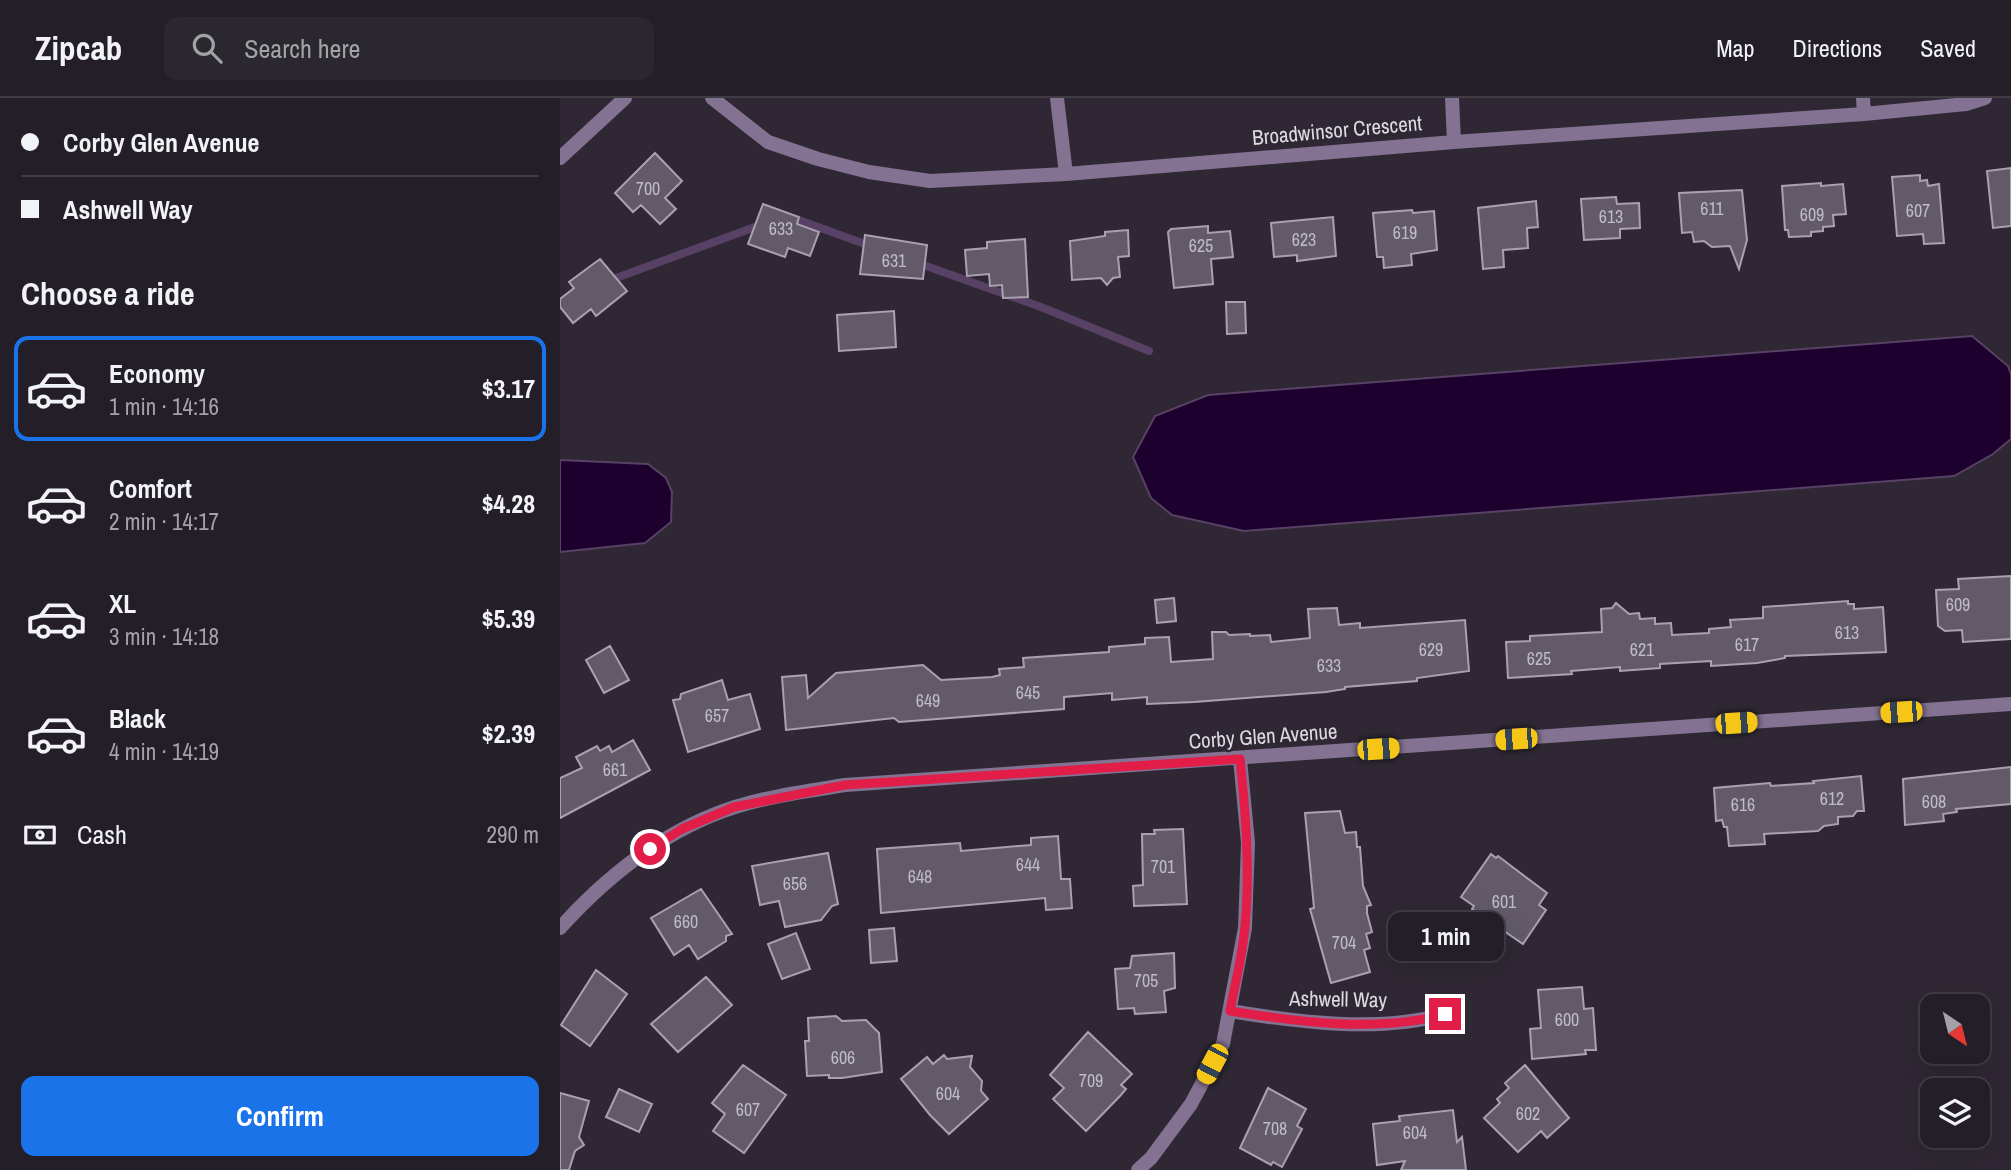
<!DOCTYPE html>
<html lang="en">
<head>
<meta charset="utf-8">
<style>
	body { margin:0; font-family:"Archivo Narrow",sans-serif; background:#2b272f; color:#f1f3f6; height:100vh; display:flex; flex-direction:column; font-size:26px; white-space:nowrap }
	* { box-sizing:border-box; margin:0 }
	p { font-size:23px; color:#a3a2a7 }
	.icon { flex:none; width:38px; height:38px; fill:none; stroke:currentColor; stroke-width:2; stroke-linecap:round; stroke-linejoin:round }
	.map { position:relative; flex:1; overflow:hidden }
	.details { display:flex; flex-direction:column; background:#231e27; width:560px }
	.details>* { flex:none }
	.guide { display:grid; align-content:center; height:154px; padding:0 21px; background:#231e27 }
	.needle { width:46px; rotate:145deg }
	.buttons { position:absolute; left:1360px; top:896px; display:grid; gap:14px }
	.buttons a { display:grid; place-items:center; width:70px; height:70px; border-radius:14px; background:#231e27; box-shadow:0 7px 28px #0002,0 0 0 2px #403c44; font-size:35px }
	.end { position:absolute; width:32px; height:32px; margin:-16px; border:9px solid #e11d48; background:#fff; box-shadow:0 0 0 4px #fff }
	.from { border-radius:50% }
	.bubble { position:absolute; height:49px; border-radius:14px; background:#231e27; box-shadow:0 7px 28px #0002,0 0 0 2px #403c44; font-size:23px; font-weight:800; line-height:49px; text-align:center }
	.car { position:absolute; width:21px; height:42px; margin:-21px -10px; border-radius:9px; box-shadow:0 0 5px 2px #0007; background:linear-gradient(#f5c518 24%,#345 0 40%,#f5c518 0 76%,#345 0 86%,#f5c518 0) }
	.guide b { display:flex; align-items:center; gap:24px; height:66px; font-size:26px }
	.guide b+b { border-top:2px solid #403c44 }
	.guide i { width:18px; height:18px; background:#f1f3f6 }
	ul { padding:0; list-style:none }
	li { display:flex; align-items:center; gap:21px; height:105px; margin:0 14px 10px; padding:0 7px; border:4px solid transparent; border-radius:14px }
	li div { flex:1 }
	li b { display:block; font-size:26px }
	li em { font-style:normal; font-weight:800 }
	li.active { border-color:#1a73e8 }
	li>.icon { width:63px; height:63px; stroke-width:1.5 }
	h2 { padding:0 21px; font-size:32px; line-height:84px }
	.pay { display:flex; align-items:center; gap:18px; height:77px; padding:0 21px; font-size:26px }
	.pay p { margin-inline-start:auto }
	.action { display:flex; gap:14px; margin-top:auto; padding:14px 21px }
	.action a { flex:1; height:80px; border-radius:14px; background:#1a73e8; color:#fff; font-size:28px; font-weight:800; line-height:80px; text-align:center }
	header { display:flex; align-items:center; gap:42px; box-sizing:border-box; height:98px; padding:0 35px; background:#231e27; border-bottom:2px solid #403c44 }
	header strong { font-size:33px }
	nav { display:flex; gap:38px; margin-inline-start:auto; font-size:24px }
	.search { width:490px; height:63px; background:#2b272f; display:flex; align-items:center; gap:18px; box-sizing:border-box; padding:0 24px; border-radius:14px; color:#a3a2a7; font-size:26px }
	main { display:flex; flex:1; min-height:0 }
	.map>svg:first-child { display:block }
	.water { fill:#1d002e; stroke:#574164; stroke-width:2 }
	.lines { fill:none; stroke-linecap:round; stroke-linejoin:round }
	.stream { stroke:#574164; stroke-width:8 }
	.building { fill:#625a68; stroke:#a9a1b0; stroke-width:2 }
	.street { stroke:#837291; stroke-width:14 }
	.route { stroke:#e11d48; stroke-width:9 }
	.labels { text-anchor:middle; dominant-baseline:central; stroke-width:5; stroke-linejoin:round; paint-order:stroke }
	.number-label { font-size:18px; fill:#bfbac3 }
	.street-label { font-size:21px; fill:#dedae1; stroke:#2f2834 }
</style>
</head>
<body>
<header>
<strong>Zipcab</strong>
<div class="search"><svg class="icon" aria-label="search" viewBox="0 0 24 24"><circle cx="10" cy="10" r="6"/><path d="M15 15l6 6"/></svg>Search here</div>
<nav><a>Map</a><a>Directions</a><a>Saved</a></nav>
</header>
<main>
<section class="details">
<div class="guide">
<b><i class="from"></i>Corby Glen Avenue</b>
<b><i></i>Ashwell Way</b>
</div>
<h2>Choose a ride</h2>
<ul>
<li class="active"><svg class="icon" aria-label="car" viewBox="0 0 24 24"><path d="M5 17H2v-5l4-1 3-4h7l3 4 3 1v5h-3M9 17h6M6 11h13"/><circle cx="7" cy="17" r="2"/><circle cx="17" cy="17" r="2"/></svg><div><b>Economy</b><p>1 min · 14:16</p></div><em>$3.17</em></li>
<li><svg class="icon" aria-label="car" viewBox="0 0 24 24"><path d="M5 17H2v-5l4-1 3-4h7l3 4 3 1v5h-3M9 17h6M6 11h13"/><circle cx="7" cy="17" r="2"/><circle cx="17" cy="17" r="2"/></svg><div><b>Comfort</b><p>2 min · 14:17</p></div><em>$4.28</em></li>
<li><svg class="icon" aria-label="car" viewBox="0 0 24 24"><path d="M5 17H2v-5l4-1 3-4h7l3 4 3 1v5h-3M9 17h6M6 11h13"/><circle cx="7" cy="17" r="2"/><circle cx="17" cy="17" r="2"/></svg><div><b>XL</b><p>3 min · 14:18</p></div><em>$5.39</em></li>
<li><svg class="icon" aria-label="car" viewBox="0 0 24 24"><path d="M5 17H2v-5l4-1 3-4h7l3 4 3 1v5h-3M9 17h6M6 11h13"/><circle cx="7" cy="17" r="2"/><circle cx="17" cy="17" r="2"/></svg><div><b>Black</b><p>4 min · 14:19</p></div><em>$2.39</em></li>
</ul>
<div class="pay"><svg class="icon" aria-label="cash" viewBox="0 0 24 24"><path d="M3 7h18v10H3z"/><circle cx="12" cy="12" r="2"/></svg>Cash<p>290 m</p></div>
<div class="action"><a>Confirm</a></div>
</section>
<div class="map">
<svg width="1451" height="1072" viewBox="0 0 1451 1072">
	<rect width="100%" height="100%" fill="#2f2834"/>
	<!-- water -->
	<path class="water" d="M1412,238L1448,268L1451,276V341L1433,356L1394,378L684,433L612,417L591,400L573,359L595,318L648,297Z
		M0,362L88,366L106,380L112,394L111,424L85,445L0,454Z"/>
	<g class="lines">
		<!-- stream -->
		<path class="stream" d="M230,121H236L313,149
			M355,164L481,209L589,253
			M48,183L203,126"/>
	</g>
	<!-- building -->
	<path class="building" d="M95,55L122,83L105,100L116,111L100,126L81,107L73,114L55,95Z
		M1451,70V128L1433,130L1427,73Z
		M1360,77V83L1367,82L1368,88L1379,86L1384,145L1364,146L1363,136L1337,138L1332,79Z
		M1261,85V88L1283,86L1286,116L1273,117L1274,128L1263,129V133L1251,134V138L1229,139L1228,132H1225L1222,88Z
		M1182,92L1187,142L1179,171L1170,148L1152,149L1144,143L1134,144L1132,134L1122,135L1119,95Z
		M1056,99L1057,106L1079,105L1080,130L1060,131V140L1024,142L1021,101Z
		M976,103L978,129L967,130L968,150L943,152L944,169L923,171L918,110Z
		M203,106L239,119L237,126L259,134L250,158L228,150L225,159L188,146Z
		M852,112L853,115L874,113L877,152L851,156L852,167L824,170L823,159H817L813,115Z
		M773,119L776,158L737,163V157L714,159L711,125Z
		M648,128V135L670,133L673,159L651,161L653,186L614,190L608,134L611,131Z
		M568,132L569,158L558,159L560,179L553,180L547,187L541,180L512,182L510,143L545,138V134Z
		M305,137L367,147L363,181L300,176Z
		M465,141L468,199L443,200L442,187L430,188L429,176L407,178L405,152L427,150V144Z
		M40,161L67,193L36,218L31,211L13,225L0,209V201L14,190L9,184Z
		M666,204H685L686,235L667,236Z
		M334,213L336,249L279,253L277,217Z
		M1451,478V541L1403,544L1402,532L1385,533L1378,528L1376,492L1399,491L1398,481Z
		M614,500L616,523L597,525L595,502Z
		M1288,503V506H1294V511L1323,509L1326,554L1225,558V560L1197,565L1151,568V563L1100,566V570L1060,573V569L1011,573L1012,576L948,580L946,544L970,543V538L1042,534L1041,511L1052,510L1056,505L1069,516L1079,515L1080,521L1095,520V526L1111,525L1112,537L1149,535V531L1171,529L1170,522L1203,520V509Z
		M777,510L779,527L800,525V530L905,522L909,573L857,580V583L785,589V591L766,594L634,604L587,606V599L552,602V595L504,599V611L339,624L334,620L226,632L222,579L246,577L248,600L276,575L363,567L381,582L432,579L440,577L439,571L464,569L463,560L549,554V549L585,546V540L609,539L611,564L653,561L652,534H666L669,537L690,536V538L710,537L711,544L750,540L748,511Z
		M50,548L69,582L44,595L26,562Z
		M162,582L168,602L190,596L200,631L128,654L113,602L120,601L121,596Z
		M73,642L90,672L0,720V680L22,670L16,659L37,648L40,653L49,648L52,654Z
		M1451,669V706L1396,711L1397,714L1383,716L1384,723L1345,727L1343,681Z
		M1301,678L1304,713H1297L1293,718L1278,719V726L1264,728L1258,733L1204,736L1205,746L1169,748L1167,729H1164L1162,722L1156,723L1154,690L1210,685L1211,688L1254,685L1253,683Z
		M780,713L785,735L796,734L797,749H800L803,788L811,807L807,808V815L812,834L806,836L810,850L804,852L810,874L771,885L750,811L754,810L745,715Z
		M623,731L627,806L574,808L573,788L583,787L582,736H595L594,732Z
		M498,738L501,781H510L512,810L486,812L485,800L321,815L317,751L400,745L401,753L471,747V740Z
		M268,755L278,806L272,808L261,822L225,829L219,803L200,807L192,768Z
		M931,756L936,760L938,758L987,795L979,807L986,812L963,846L912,811L914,808L901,799Z
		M141,791L172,836L166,838V843L138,861L129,847L114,857L91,820Z
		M334,830L337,863L311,865L309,832Z
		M236,835L250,871L222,881L208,846Z
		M614,855L615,890L604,893L606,914L575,916L574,910L558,911L555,871L570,870L572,858Z
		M36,872L67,896L30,948L1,927Z
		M146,879L172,907L118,954L91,926Z
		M1022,889L1024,911L1033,910L1036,952H1025L1026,956L972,961L970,931L981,930L978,892Z
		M276,918L282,923L306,922L319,935L322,974L282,980H269V977L247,978L245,943H249L248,920Z
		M528,934L572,976L561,987L566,991L561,997L526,1033L493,1001L504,990L490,977Z
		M384,957L387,961L412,958L410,969L422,983L421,993L428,1001L389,1036L370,1017L341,981L367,959L373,966Z
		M183,967L226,997L184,1055L153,1033L165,1016L152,1005Z
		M965,967L1009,1020L987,1040L981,1033L958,1054L924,1020L940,1005L937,1001L949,990L945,985Z
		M708,990L746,1011L737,1028L742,1031L722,1069L713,1064L711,1067L680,1050Z
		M59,991L92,1006L79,1034L46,1019Z
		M0,995L29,1003L19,1039L24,1047L15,1053L9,1072H0Z
		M893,1012L897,1044L902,1039L906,1072H841L845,1063L817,1067L813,1026L840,1023L839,1018Z"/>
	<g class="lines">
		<!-- street -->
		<path class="street" d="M152,0L208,44L258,61L309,74L370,83L506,76L894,44L1304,16L1406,6L1425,0
			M497,0L506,76
			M892,0L894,44
			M1303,0L1304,16
			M0,60L65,0
			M0,830C47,778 106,731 175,709C210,698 249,693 285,687L1451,606
			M670,913C737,924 819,935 885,916
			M578,1072L591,1060L631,1006L663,946L685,830L688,745L680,661"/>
	</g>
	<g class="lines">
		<!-- route -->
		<path class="route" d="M90,751L122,731L174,709L285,687L680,661C686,717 690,772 685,828C683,856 675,885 670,913C737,924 820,935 885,916"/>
	</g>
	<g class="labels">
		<!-- number labels -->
		<g class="number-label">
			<text x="88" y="90">700</text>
			<text x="1152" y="110">611</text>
			<text x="1358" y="112">607</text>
			<text x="1252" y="116">609</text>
			<text x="1051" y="118">613</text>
			<text x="221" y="130">633</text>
			<text x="845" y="134">619</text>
			<text x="744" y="141">623</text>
			<text x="641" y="147">625</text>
			<text x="334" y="162">631</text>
			<text x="1398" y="506">609</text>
			<text x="1287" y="534">613</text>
			<text x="1187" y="546">617</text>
			<text x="871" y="551">629</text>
			<text x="1082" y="551">621</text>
			<text x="979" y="560">625</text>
			<text x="769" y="567">633</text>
			<text x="468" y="594">645</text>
			<text x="368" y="602">649</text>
			<text x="157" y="617">657</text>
			<text x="55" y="671">661</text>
			<text x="1272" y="700">612</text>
			<text x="1374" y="703">608</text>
			<text x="1183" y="706">616</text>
			<text x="468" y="766">644</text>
			<text x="603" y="768">701</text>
			<text x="360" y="778">648</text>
			<text x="235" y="785">656</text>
			<text x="944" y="803">601</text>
			<text x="126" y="823">660</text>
			<text x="784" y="844">704</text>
			<text x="586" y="882">705</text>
			<text x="1007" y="921">600</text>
			<text x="283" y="959">606</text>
			<text x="531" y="982">709</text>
			<text x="388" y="995">604</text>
			<text x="188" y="1011">607</text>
			<text x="968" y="1015">602</text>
			<text x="715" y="1030">708</text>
			<text x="855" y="1034">604</text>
		</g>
		<!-- street labels -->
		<g class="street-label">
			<text transform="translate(777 32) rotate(-5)">Broadwinsor Crescent</text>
			<text transform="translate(703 638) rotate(-4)">Corby Glen Avenue</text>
			<text transform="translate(778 901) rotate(1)">Ashwell Way</text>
		</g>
	</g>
</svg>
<div class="buttons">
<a><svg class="needle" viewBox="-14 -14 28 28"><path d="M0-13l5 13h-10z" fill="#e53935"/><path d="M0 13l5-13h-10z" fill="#a3a2a7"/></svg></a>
<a><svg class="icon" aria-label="layers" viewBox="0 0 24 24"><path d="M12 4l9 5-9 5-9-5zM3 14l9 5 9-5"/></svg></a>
</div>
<i class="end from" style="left:90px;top:751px"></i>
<i class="end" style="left:885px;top:916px"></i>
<div class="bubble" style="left:828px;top:814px;width:116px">1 min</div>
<i class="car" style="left:1341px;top:614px;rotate:266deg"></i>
<i class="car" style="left:1176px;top:625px;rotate:86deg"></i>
<i class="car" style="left:956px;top:641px;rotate:266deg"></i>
<i class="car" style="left:818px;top:651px;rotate:86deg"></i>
<i class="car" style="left:652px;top:966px;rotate:208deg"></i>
</div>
</main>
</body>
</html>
